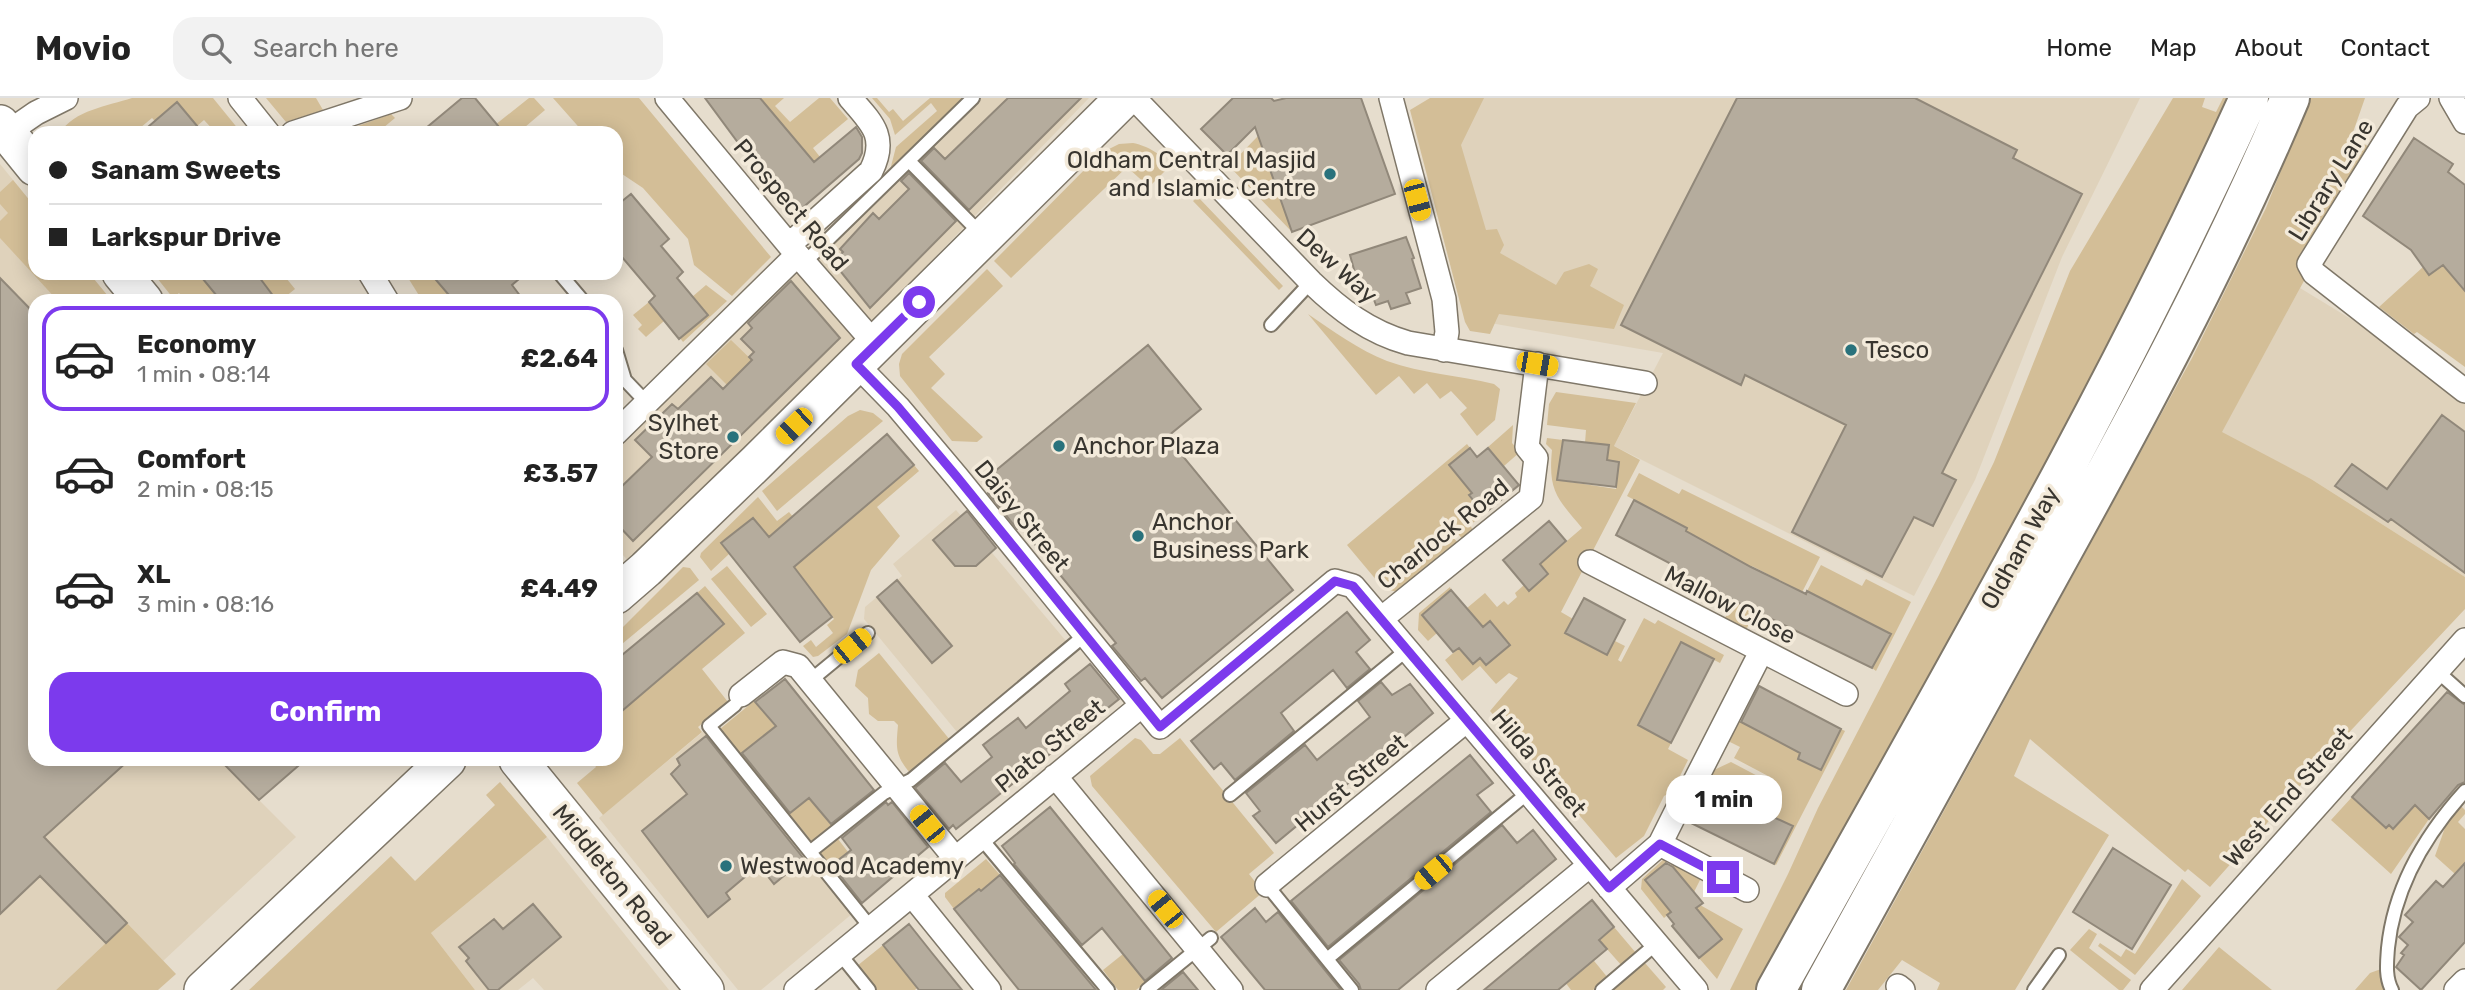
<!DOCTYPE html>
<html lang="en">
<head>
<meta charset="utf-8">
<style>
	body { margin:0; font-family:Rubik,sans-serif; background:#f2f2f2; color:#222; height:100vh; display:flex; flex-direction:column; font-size:26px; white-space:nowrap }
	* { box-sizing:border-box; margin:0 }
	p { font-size:23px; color:#767676 }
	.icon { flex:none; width:38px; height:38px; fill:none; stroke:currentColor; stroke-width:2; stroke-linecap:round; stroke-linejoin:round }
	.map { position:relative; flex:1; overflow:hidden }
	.panel { position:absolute; left:28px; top:196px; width:595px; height:472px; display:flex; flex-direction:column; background:#fff; border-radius:21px; box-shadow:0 4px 18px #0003 }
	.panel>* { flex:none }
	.top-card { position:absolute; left:28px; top:28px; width:595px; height:154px; border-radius:21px; box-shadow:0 4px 18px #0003; display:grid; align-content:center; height:154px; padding:0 21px; background:#fff }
	.end { position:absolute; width:32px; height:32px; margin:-16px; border:9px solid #7c3aed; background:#fff; box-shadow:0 0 0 4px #fff }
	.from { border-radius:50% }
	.bubble { position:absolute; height:49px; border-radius:21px; background:#fff; box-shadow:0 4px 18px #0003; font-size:23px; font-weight:700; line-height:49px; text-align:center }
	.car { position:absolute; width:21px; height:42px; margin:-21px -10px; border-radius:9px; box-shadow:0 0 5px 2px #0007; background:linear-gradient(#f5c518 24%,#345 0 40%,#f5c518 0 76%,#345 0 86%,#f5c518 0) }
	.top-card b { display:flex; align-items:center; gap:24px; height:66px; font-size:26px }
	.top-card b+b { border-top:2px solid #e0e0e0 }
	.top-card i { width:18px; height:18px; background:#222 }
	ul { padding:12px 0 0; list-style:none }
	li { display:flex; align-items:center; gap:21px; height:105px; margin:0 14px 10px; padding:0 7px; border:4px solid transparent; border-radius:21px }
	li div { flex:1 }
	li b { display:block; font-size:26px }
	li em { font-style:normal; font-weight:700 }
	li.active { border-color:#7c3aed }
	li>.icon { width:63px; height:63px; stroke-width:1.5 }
	.button { display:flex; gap:14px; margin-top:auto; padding:14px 21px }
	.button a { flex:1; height:80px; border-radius:21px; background:#7c3aed; color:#fff; font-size:28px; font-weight:700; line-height:80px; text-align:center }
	header { display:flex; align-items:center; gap:42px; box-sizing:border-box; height:98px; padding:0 35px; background:#fff; border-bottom:2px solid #e0e0e0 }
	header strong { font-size:33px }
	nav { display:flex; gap:38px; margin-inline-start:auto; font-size:24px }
	.search { width:490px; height:63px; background:#f2f2f2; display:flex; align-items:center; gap:18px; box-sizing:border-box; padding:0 24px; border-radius:21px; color:#767676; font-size:26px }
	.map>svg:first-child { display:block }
	.built { fill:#dfd2bb }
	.green { fill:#d3be97 }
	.building { fill:#b5ac9d; stroke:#91887a; stroke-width:2 }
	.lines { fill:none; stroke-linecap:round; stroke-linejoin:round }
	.service-casing { stroke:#7f7768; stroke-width:16 }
	.minor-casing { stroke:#7f7768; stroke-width:26 }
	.primary-casing { stroke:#7f7768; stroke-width:40 }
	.trunk-casing { stroke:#7f7768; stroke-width:42 }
	.service { stroke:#fff; stroke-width:12 }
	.minor { stroke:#fff; stroke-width:23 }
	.primary { stroke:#fff; stroke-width:37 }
	.trunk { stroke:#fff; stroke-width:38 }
	.route { stroke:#7c3aed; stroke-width:9 }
	.poi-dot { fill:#29727c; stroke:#f3eada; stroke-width:2.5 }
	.labels { text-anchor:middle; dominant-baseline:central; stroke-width:7; stroke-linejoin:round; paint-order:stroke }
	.poi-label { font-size:24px; fill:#38352f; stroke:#f3eada; text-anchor:start }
	.street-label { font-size:24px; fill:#38352f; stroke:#f3eada }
</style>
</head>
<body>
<header>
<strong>Movio</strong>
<div class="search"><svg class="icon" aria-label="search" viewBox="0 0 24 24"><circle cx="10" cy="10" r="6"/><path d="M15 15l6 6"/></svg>Search here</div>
<nav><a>Home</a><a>Map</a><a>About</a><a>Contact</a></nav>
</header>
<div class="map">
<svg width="2465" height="892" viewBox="0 0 2465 892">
	<rect width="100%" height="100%" fill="#e6ddcd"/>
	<!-- built -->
	<path class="built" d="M967,0H1089L844,253L630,465L616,449V348L789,181L835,129Z
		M1446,0H2140L2062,159L1975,382L1914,498L1614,348L1663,255L1467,221Z
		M0,66L35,109V175H89L112,203H35V662H305L259,702L296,739L163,863L127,825L56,892H0Z
		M2300,190L2364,229L2465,304V479L2311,381L2221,335Z
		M956,412L1066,543L957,634L864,521L865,509L902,478L893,466Z
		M705,632L853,815L761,892H738L599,720Z
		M547,739L669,892H544L533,880L518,892H475L431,835Z"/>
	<!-- green -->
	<path class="green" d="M132,0H213L239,32L235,35H216L204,22L197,28L177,5L155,23L152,20L134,35H60C74,12 108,8 132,0Z
		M266,0H316L323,12L286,24Z
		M529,0H534L545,12L518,35H485Z
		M553,0H639L771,159L732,198L694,167L688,141L643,90L616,72V35H584Z
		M760,0H784L775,8L790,24L819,0H830L848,21L813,50L820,59L814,64Z
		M872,0H877L889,14L893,11L903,23L930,0H967L889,76L896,49L937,13L931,5L895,37L890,21Z
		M1430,0H1484L1461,47L1486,132L1497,131L1504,147L1500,155L1556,187L1564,174L1589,166L1598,171L1590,188L1624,207L1614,231L1499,216L1490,236L1470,233L1465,224L1410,12Z
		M2173,0H2205L2202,9L2216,14L2223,0H2229L2125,217L2064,336L1760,892H1730L1788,776L1818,710L1939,477L1994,364L2070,173Z
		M2310,0H2365L2351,40L2368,48L2369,52L2297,169L2305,181L2222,334L2311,381L2465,479V511L2325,660L2210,789L2188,771L2185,774L2030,641L2014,678L2109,737L2015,892H1937L1940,885L1902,862L1878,892H1846L2192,260L2266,110Z
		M391,16L395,20L377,35H357L355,29Z
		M1258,38L1292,134L1229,68Z
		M1133,45C1147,48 1164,56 1168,70L1149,89L1127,69L1011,180L994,163L1101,55L1119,46Z
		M13,82L35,109V175H89L112,203H58L0,140V123L8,115L0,106V94Z
		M1198,99L1283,188L1279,192L1193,103Z
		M2461,153L2465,193V269L2417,234L2414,236L2379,209L2423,169L2430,177Z
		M987,171L1003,188L929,259L945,276L931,290L983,339L977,344L952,343L900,278L899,266L902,256Z
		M153,175H202L222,203H186L179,195L173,200Z
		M255,175H282L295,191L280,203L271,195L260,203Z
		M405,175H430L454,203H414L420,199Z
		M706,187L727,203L683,244L680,240L708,217L692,199Z
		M649,204L664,223L646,239L638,231L642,227L633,217Z
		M1308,216C1333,233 1359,252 1387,263C1422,276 1459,277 1494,286L1500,291L1495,322L1477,338L1460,316L1467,310L1451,293L1440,301L1427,285L1414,296L1399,278L1376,297Z
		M731,242L760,270L746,268L740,274L735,295L706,266Z
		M1556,294L1636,305L1614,348L1640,362L1561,514L1573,521L1565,535L1607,557L1615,543L1625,548L1618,562L1621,564L1644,520L1655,526L1658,522L1724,557L1720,565L1681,545L1638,627L1671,645L1668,651L1688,662L1672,694L1664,698L1644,738L1616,760L1490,613L1518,580L1509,575L1496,586L1480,568L1462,583L1445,562L1459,550L1473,566L1480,560L1487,567L1510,547L1490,523L1483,529L1467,510L1485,495L1497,509L1504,503L1508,507L1517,499L1515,495L1524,487L1529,492L1548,477L1540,466L1582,430C1557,400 1548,393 1552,352L1546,346L1547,340L1563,342L1558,382L1616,391L1619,364L1607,362L1609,347L1585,345L1586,332L1547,327L1549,306Z
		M860,312L873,315L883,323L777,413L762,393L848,318Z
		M1513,327L1512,345L1520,354L1504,368L1488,349Z
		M1467,346L1470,350L1449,368L1472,395L1469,398L1484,416L1470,427L1474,434L1464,443L1443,418L1439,423L1458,445L1397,494L1383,490L1347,447Z
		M914,367L919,373L877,409L900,438L871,472L847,536L818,558L813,559L803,548L811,542L816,549L833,535L827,527L834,521L753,420L722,445L729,456L711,473L700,459L701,455L758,399L777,423L789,414L818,448Z
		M1639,375L1679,396L1682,391L1820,459L1794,510V490L1752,468L1744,484L1734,460L1694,438L1670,463L1687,430L1627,398Z
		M1821,467L1862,488L1866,481L1911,504L1876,573L1872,570L1891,536L1807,493Z
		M727,468L767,516L751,529L711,481Z
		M683,469L690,470L699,482L616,551V536Z
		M705,488L745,535L702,571L728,604L698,629L702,634L603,717L577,685L596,669L593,664L596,662H616V644L622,639L616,631V618L724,527L697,495Z
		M1450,489L1451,492L1422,517L1437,535L1428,543L1418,532L1419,515Z
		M1734,502L1755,514L1743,538L1725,520Z
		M879,555L950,642L910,675C895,657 896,650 898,627L894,623H878L869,616L868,600L855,588L858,572Z
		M754,603L775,628L757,644L824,688L822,716L830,726L841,717L842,712L846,718L813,745L720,631Z
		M1739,623L1800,655L1798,661L1820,672L1841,631L1845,633L1776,767L1774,766L1792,728L1770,717L1768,720L1726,699L1728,694L1708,684L1714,672L1731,664L1767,683L1770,679L1734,660L1740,649L1728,643Z
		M1135,640L1141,642L1153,656H1160L1180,640L1274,755L1249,776L1263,794L1216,834L1092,688L1090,678Z
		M500,684L547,739L431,835L475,892H249L391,758L415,783L495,707L486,697Z
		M2404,697L2429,721L2391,776L2331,722L2352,699L2394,731L2410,712L2399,702Z
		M2460,707L2465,712V716L2458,724L2465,731V765L2461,769L2465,773L2464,784L2435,758L2448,721Z
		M838,741L848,754L839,761L847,771L839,777L820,755Z
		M1665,760L1701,780L1694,794L1668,763L1646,782L1671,814L1664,820L1641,791L1642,781Z
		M986,761L1000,777L981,793L978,791L954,811L945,799V795Z
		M2182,781L2201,798L2135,877L2098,848L2100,845L2121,859L2126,851L2135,856Z
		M1700,807L1743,831L1717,881L1699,860L1722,841L1696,810Z
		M127,825L176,876L158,892H56Z
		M1614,829L1636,855L1622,868L1599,842Z
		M2089,831L2097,836L2089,850L2131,882L2123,892H2119L2070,852Z
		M883,847L917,890L915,892H877L857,868Z
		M2219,849L2272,892H2182Z
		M1586,853L1608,880L1593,892H1571L1559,876Z
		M1123,856L1146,884L1136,892H1118L1103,872Z
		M1645,865L1666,889L1663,892H1612Z
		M2381,871L2388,892H2355L2370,875Z"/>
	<!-- building -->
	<path class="building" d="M462,0H475L504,35H420Z
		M705,0H760L814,64L856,29L862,39V55L859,61L800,112L790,99L786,101L776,91L764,73L742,50Z
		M1008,0H1081L969,112L921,63L934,50L945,61Z
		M1233,0H1271L1274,3L1286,0H1361L1395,96L1292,134L1255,29L1227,57L1201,31Z
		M1737,0H1915L2017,52L2013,60L2082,96L1942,375L1956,382L1933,428L1914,419L1882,479L1792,434L1846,327L1745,277L1741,287L1621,227Z
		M177,4L203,35H141Z
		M2414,40L2453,66L2448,74L2465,87V193L2443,167L2429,177L2411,152L2363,118Z
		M909,75L956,123L870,210L833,164L843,154L840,151L873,115L879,121L909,91L901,83Z
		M631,96L669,141L661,148L683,174L677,180L708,217L679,241L649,204L655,198L616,152V108Z
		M1406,139L1414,160L1412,161L1421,190L1406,195L1410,205L1391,211L1388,203L1376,207L1371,194L1361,197L1350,157Z
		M198,175H256L277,203H221Z
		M430,175H526L512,187L524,203H454Z
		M0,180L35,216V662H129L44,739L127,825L106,845L40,778L0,816Z
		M791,183L840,240L633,443L616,425V394L652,359L635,342L672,306L678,311L711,279L723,291L752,262L749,259L754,254L741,241L752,230L748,225Z
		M1148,247L1201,311L1167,339L1293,492L1162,600L1145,580L1141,583L1112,548L1116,545L1020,428L1017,431L988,395L991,392L983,383Z
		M2442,317L2465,334V475L2391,421L2388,424L2335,388L2352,366L2387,391Z
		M887,336L914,367L794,469L832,519L800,544L721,445L753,420L769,439Z
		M1563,342L1609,347L1607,362L1619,364L1616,389L1557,382Z
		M1470,350L1477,359L1488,350L1519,387L1484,416L1469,397L1472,395L1449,367Z
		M1634,402L1687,430L1686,433L1751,469L1806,496L1807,493L1891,536L1872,570L1716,494L1675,472L1677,469L1616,437Z
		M967,413L996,450L976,468H955L933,442Z
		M1549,423L1566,443L1540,466L1548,476L1529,493L1503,462Z
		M897,482L952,548L932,565L877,499Z
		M1451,492L1483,529L1490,523L1510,547L1486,567L1480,560L1473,566L1459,550L1453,554L1422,517Z
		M697,495L724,526L616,618V562Z
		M1584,500L1625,522L1607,557L1565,535Z
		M1347,514L1370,542L1356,554L1370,571L1347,590L1333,572L1287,610L1281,615L1294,633L1235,682L1221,665L1214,671L1191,643Z
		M1681,544L1714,561L1671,645L1638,627Z
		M1090,566L1119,601L956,731L953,727L949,731L915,690L945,665L961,684L992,659L983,647L1018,620L1026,630L1070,593L1065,586Z
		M785,581L874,692L831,726L809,700L790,715L742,655L776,628L755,604Z
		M1381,584L1392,597L1410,586L1433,615L1276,745L1253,718L1260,713L1246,695L1305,647L1317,662L1370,619L1358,603Z
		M1759,588L1841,631L1821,672L1798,661L1800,655L1741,624Z
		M2447,594L2465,607V684L2458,687L2429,721L2415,707L2393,731L2389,727L2386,730L2352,699Z
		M706,638L804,761L774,786L759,767L726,795L730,801L708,819L642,733L687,696L671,676L680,667L677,661Z
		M1470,657L1493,685L1477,697L1491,714L1328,849L1291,803Z
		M220,662H305L259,702Z
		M1710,685L1728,694L1726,699L1768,720L1769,717L1793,728L1774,766L1687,723Z
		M886,704L888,707L892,704L928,749L862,805L832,767L851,752L842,740Z
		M1050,709L1172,860L1145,883L1102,830L1082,847L1014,766L1015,765L1002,748Z
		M1502,727L1517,745L1533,732L1556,761L1398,892H1361L1359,886L1339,862Z
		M2113,750L2171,787L2132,851L2073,814Z
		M1666,765L1673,769L1703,805L1696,810L1722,841L1699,860L1672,828L1674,826L1667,817L1671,814L1645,782Z
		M2465,765V844L2421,892L2396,869L2404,857L2401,855L2408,847L2399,839L2413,824L2405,817L2436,783L2443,789Z
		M1000,777L1072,863L1096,892H1019L954,811L979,791L981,793Z
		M1592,802L1614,829L1599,842L1607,851L1558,892H1484Z
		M533,806L561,839L498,892H489L466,863L469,860L459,849L494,821L503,831Z
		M1255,810L1266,824L1278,814L1341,892H1265L1221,839Z
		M909,826L932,855L962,892H919L883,847Z
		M1183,874L1198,892H1161Z"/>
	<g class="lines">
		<!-- service casing -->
		<g class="service-casing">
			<path id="service" d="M909,63L982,137
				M804,165L973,0
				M561,177L583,203
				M1271,227L1311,184
				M616,252L625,282L647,305
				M2437,573L2465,598
				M811,582L868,535
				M741,597L735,607L709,628L871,830
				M1230,697L1408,551
				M980,739L1108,892
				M811,753L884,695L911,682L1085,537
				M1267,787L1352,892
				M840,856L869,892
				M1327,861L1529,694
				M1147,892L1211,840
				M1602,892L1656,846
				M2034,892L2059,857
				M2392,892C2385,879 2387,864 2388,850C2394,790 2426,736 2465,693"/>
		</g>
		<!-- minor casing -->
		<g class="minor-casing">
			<path id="minor" d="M240,0L268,35
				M667,0L789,147L876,247
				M1134,0L1311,184C1340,212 1369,234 1408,245L1645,285
				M1391,0L1444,201L1447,234L1444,252
				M2418,0L2407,9L2309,166L2314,175L2465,293
				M2451,0L2465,24
				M7,35L36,15L66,0
				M293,35L400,0
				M789,147L871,73C888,39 872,25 850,0
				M370,175L387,203
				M856,266L898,309L957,379L1160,629L1335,483L1353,488L1696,892
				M616,335L797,157
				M1590,464L1846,596
				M1381,521L1531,400L1536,360L1527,349L1537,266
				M741,597L783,564L798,568L955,760
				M1055,678L1231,892
				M1660,746L1747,792
				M1267,787L1467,622
				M1609,790L1660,746L1678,710L1693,687L1761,554
				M912,797L989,892
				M1898,888L1903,892
				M796,892L1142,607
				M1438,892L1590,767
				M2152,892L2465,542
				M2456,892L2465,883"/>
		</g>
		<!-- primary casing -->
		<g class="primary-casing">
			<path id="primary" d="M0,26L35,69
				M121,175L144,203
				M616,497L646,471L757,364L1124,0
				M518,662L705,892
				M203,892L447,662"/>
		</g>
		<!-- trunk casing -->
		<g class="trunk-casing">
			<path id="trunk" d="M1776,892C1939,598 2110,307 2249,0
				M1821,892C1897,753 1974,615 2050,476C2136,321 2221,164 2290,0"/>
		</g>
		<!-- service -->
		<use href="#service" class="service"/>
		<!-- minor -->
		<use href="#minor" class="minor"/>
		<!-- primary -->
		<use href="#primary" class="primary"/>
		<!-- trunk -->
		<use href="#trunk" class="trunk"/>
	</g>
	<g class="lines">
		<!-- route -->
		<path class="route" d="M919,204L856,266L898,309L957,379L1160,629L1335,483L1353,488L1609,790L1660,746L1723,779"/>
	</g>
	<!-- markers -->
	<g class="poi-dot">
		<circle cx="1330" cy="76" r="7"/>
		<circle cx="1851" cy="252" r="7"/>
		<circle cx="733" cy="339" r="7"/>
		<circle cx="1059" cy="348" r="7"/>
		<circle cx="1138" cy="438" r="7"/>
		<circle cx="726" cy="768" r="7"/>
	</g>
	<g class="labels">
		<!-- poi labels -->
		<g class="poi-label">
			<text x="1316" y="62" text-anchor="end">Oldham Central Masjid<tspan x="1316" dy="28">and Islamic Centre</tspan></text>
			<text x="1865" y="252">Tesco</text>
			<text x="719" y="325" text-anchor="end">Sylhet<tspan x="719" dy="28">Store</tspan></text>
			<text x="1073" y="348">Anchor Plaza</text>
			<text x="1152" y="424">Anchor<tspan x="1152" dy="28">Business Park</tspan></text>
			<text x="740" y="768">Westwood Academy</text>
		</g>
		<!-- street labels -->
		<g class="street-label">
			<text transform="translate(2331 82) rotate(-58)">Library Lane</text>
			<text transform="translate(791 107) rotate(50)">Prospect Road</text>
			<text transform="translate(1337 168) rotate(42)">Dew Way</text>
			<text transform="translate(1022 418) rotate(51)">Daisy Street</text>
			<text transform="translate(1443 436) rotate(-39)">Charlock Road</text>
			<text transform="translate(2020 450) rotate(-61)">Oldham Way</text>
			<text transform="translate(1730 507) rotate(27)">Mallow Close</text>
			<text transform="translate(1050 648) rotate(-39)">Plato Street</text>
			<text transform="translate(1539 665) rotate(50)">Hilda Street</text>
			<text transform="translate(1351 685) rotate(-40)">Hurst Street</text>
			<text transform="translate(2288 699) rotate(-48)">West End Street</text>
			<text transform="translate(612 777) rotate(51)">Middleton Road</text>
		</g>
	</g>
</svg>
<i class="end from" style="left:919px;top:204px"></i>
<i class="end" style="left:1723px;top:779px"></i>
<div class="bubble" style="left:1666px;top:677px;width:116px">1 min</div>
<i class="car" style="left:1417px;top:102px;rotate:165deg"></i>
<i class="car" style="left:1537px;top:266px;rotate:100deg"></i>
<i class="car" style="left:794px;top:328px;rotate:226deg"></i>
<i class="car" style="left:852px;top:548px;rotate:51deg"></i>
<i class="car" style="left:927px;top:726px;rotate:321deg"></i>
<i class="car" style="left:1433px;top:774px;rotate:230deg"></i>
<i class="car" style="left:1165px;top:811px;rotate:321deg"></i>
<div class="top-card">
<b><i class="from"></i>Sanam Sweets</b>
<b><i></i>Larkspur Drive</b>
</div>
<section class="panel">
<ul>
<li class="active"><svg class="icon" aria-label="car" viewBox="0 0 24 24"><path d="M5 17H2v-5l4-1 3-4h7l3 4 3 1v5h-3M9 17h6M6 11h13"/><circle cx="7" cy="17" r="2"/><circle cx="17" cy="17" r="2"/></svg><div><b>Economy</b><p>1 min · 08:14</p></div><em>£2.64</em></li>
<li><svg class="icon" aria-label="car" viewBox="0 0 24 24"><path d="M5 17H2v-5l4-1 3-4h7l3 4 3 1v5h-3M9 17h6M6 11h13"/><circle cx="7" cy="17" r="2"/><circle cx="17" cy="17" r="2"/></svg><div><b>Comfort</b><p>2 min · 08:15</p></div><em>£3.57</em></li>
<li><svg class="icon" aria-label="car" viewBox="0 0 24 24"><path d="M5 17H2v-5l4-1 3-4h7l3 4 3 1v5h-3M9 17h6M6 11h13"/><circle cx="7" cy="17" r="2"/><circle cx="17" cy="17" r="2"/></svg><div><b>XL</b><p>3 min · 08:16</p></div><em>£4.49</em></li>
</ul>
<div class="button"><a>Confirm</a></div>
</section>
</div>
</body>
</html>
